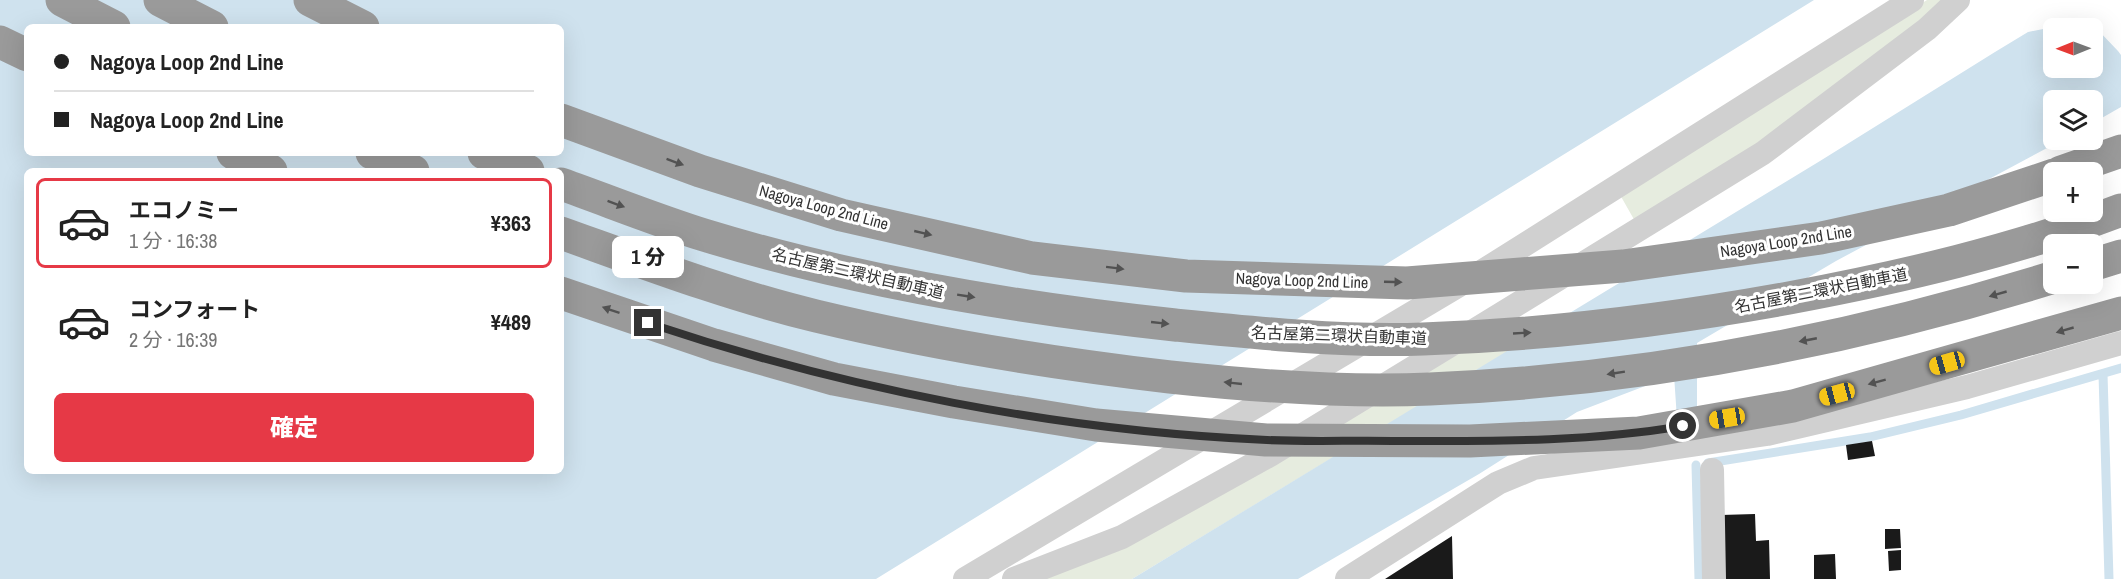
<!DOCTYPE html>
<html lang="ja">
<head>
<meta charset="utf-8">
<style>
	body { margin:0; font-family:"Archivo Narrow","Noto Sans JP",sans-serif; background:#f6f6f6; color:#222; height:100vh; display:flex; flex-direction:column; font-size:22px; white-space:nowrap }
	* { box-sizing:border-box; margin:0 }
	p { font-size:20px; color:#767676 }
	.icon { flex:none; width:33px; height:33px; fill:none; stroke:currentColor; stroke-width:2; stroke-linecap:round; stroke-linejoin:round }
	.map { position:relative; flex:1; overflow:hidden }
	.drawer { position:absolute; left:24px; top:168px; width:540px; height:306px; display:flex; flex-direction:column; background:#fff; border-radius:9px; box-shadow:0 6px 24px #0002 }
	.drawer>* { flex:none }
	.hud { position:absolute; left:24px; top:24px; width:540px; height:132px; border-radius:9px; box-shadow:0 6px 24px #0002; display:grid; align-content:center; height:132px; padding:0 30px; background:#fff }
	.needle { width:39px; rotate:269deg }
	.controls { position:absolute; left:2043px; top:18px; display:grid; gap:12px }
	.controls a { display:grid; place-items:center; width:60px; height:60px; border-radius:9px; background:#fff; box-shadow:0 6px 24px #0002; font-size:30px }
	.end { position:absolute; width:27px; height:27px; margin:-14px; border:8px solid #333; background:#fff; box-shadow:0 0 0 3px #fff }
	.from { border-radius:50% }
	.bubble { position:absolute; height:42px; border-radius:9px; background:#fff; box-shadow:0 6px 24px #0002; font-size:20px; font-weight:800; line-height:42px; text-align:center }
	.car { position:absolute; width:18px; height:36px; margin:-18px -9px; border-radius:8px; box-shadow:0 0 4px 2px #0007; background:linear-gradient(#f5c518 24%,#345 0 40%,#f5c518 0 76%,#345 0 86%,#f5c518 0) }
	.hud b { display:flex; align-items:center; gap:21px; height:57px; font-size:22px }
	.hud b+b { border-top:2px solid #e0e0e0 }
	.hud i { width:15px; height:15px; background:#222 }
	ul { padding:10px 0 0; list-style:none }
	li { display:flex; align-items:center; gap:18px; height:90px; margin:0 12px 9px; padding:0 18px; border:3px solid transparent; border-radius:9px }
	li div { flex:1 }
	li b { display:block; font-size:22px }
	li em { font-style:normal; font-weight:800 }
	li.on { border-color:#e63946 }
	li>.icon { width:54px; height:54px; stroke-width:1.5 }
	.primary-button { display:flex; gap:12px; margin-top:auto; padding:12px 30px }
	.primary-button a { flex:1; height:69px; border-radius:9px; background:#e63946; color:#fff; font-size:24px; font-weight:800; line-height:69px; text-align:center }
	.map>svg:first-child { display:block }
	.green { fill:#e6ecdf }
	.water { fill:#cfe2ee; fill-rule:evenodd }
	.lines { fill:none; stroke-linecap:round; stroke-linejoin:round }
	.stream { stroke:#cfe2ee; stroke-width:9 }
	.building { fill:#1a1a1a }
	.street { stroke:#d0d0d0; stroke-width:24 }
	.highway { stroke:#9a9a9a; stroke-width:33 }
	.highway-bridge { stroke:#9a9a9a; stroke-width:33 }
	.oneway { fill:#525252 }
	.route { stroke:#333; stroke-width:8 }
	.labels { text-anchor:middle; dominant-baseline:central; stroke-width:6; stroke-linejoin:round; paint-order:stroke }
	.street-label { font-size:16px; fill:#333; stroke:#fff }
</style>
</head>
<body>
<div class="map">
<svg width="2121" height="579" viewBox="0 0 2121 579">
	<rect width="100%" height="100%" fill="#fff"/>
	<!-- green -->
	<path class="green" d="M1927,0H1946L1759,145L1636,223L1619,193Z
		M1519,317L1529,339L1132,579H1039Z"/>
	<!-- water -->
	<path class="water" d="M0,0H1814L876,579H0ZM27,27H561V153H27ZM27,171H561V471H27Z
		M2063,25L2096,28L2118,51L2121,55V107L2093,123L2092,100H2054V140H2062L1836,261L1697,343V416L1677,419L1674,375L1577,412L1479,474L1298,579H1132L1820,161L1995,52L2028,32ZM2054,28H2092V68H2054Z"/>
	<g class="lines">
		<!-- stream -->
		<path class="stream" d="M2103,374L2109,579
			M1708,463L1870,437L1961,415L2121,368
			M1696,465L1699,579"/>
	</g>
	<!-- building -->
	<path class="building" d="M1872,441L1875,456L1848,460L1846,445Z
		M1755,514L1756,541L1769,540L1770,579H1722L1721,515Z
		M1885,529H1900L1901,548L1885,549Z
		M1452,536L1453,579H1385Z
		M1901,550V570L1889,571L1888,551Z
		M1835,554L1836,579H1814V555Z"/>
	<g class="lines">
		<!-- street -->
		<path class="street" d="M1712,470L1714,579
			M965,579L1483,271L1912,0
			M1014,579L1122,537L1270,455L1485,324L1763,153L1927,29L1958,0
			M1347,579L1498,483L1534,468L1767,434L1967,387L2121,343"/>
		<!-- highway -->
		<path class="highway" d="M62,0L114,27
			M160,0L212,27
			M310,0L363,27
			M0,42L27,55
			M233,153L271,171
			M372,153L413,171
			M484,153L528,171
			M2061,172L2121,151
			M2092,265L2121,256"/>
		<!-- highway-bridge -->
		<path class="highway-bridge" d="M561,120L700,171L841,215L1032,258L1186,276L1407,283L1623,266L1821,238L1949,210L2054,175
			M561,184C609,201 656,220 704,235C857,282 1017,308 1175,325C1255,333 1343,342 1423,339C1546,335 1668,320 1789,298C1901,277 2014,251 2121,210
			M561,233C645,263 729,295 816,316C932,344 1051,363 1170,377C1255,386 1345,393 1430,389C1641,380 1852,340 2054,277
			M561,293L714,345L834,379L954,402L1096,425L1266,440L1470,441L1639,433L1793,406L2121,313"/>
	</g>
	<!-- one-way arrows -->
	<defs><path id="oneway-solid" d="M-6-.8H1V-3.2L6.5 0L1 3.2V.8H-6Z" transform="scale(1.5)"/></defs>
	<g class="oneway">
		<use href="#oneway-solid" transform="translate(675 162) rotate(20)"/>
		<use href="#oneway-solid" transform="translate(616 204) rotate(20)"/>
		<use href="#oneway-solid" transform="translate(923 233) rotate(13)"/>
		<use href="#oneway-solid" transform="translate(1115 268) rotate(7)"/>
		<use href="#oneway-solid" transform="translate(1393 282) rotate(2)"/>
		<use href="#oneway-solid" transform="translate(1998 294) rotate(164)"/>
		<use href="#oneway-solid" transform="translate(966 296) rotate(9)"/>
		<use href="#oneway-solid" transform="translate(611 310) rotate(-161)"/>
		<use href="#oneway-solid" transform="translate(1160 323) rotate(6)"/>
		<use href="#oneway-solid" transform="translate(2065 330) rotate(164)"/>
		<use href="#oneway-solid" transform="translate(1522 333) rotate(-3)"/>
		<use href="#oneway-solid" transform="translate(1808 340) rotate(169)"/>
		<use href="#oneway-solid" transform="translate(1616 373) rotate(171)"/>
		<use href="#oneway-solid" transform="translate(1877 382) rotate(165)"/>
		<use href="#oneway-solid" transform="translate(1233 383) rotate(-174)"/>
	</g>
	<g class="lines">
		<!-- route -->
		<path class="route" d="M648,323C845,389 1060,431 1267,440C1311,442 1355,440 1399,441C1493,441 1590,442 1683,426"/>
	</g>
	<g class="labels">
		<!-- street labels -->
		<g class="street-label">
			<text transform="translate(824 207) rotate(15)">Nagoya Loop 2nd Line</text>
			<text transform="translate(1786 241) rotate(-9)">Nagoya Loop 2nd Line</text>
			<text transform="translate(858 273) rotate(13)">名古屋第二環状自動車道</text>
			<text transform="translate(1302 280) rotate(2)">Nagoya Loop 2nd Line</text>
			<text transform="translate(1821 290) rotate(-11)">名古屋第二環状自動車道</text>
			<text transform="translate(1339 335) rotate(2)">名古屋第二環状自動車道</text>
		</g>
	</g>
</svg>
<div class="controls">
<a><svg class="needle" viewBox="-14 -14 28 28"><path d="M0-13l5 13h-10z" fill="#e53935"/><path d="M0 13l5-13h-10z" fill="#767676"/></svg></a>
<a><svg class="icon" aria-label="layers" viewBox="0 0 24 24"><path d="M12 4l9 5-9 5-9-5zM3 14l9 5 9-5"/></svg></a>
<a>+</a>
<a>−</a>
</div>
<i class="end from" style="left:1683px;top:426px"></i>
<i class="end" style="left:648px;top:323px"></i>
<div class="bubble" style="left:612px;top:236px;width:72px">1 分</div>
<i class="car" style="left:1947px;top:363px;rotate:254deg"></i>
<i class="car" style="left:1837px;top:394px;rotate:255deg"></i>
<i class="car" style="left:1727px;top:418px;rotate:260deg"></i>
<div class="hud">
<b><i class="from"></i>Nagoya Loop 2nd Line</b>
<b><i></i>Nagoya Loop 2nd Line</b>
</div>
<section class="drawer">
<ul>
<li class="on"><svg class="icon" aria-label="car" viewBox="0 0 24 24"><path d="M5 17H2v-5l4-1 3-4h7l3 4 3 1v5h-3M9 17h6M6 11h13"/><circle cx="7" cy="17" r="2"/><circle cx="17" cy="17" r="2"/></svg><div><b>エコノミー</b><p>1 分 · 16:38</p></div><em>¥363</em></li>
<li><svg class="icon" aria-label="car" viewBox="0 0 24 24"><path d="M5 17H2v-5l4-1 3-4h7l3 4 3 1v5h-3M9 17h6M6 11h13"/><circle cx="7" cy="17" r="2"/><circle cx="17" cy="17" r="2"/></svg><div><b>コンフォート</b><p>2 分 · 16:39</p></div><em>¥489</em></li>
</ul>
<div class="primary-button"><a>確定</a></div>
</section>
</div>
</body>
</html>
